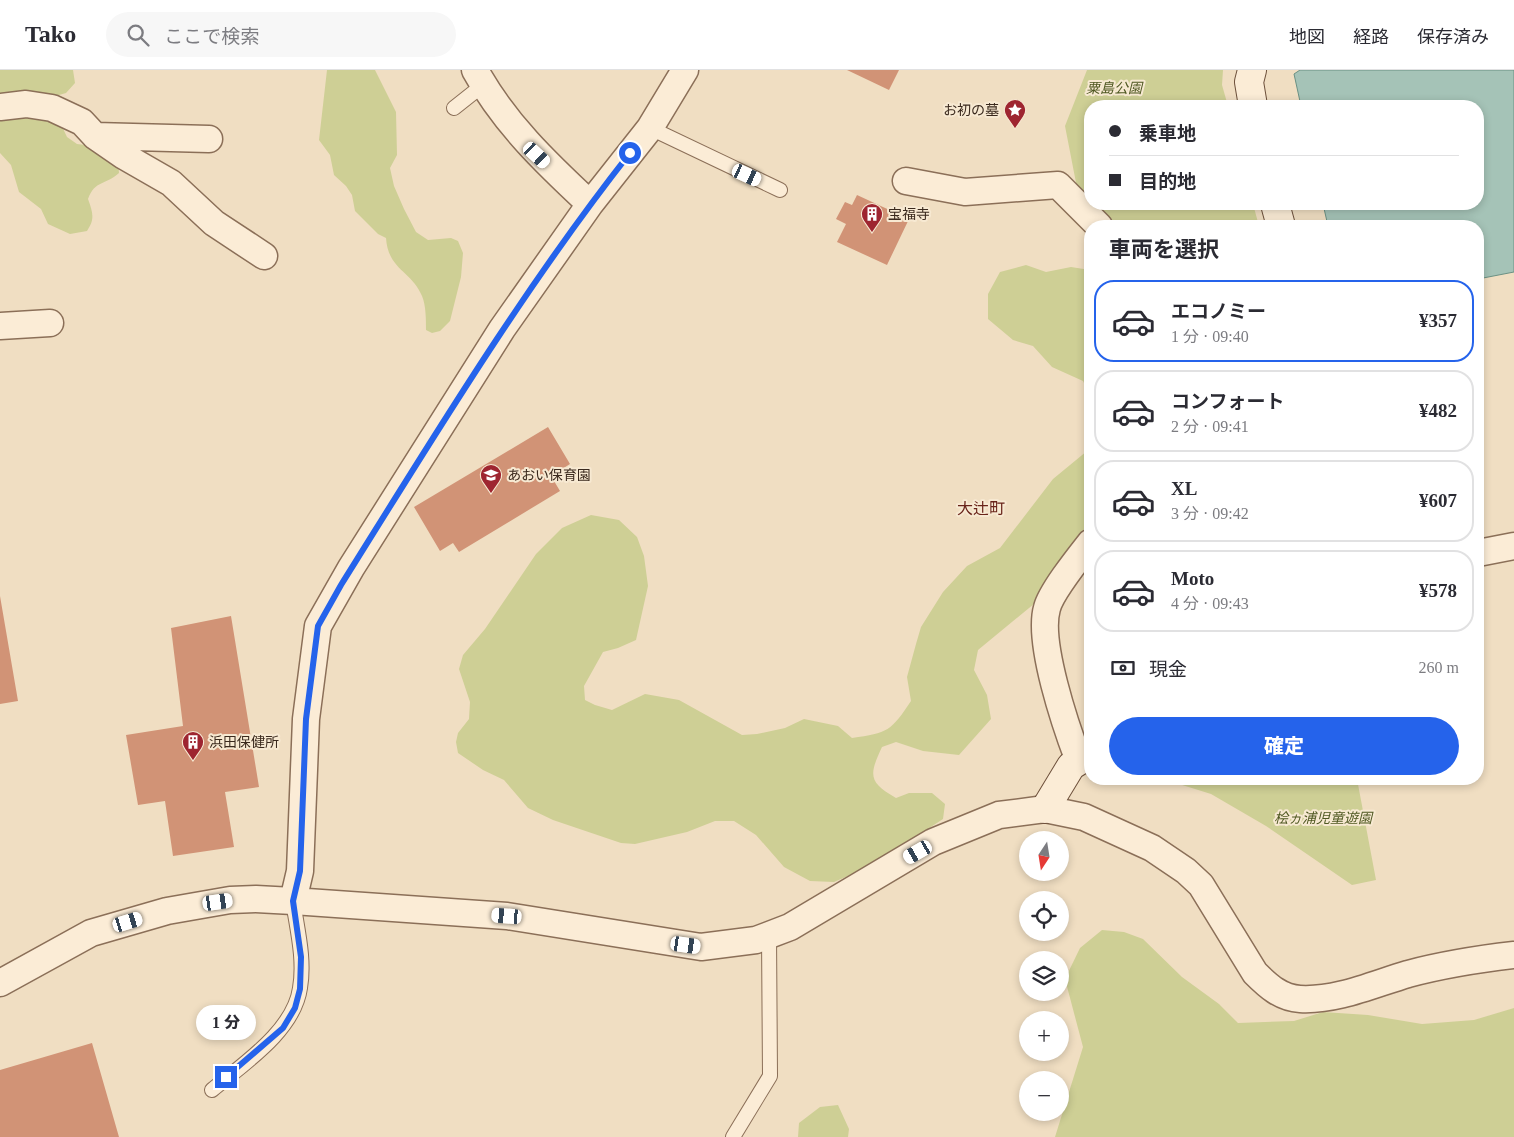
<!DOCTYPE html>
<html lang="ja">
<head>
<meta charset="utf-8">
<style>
	body { margin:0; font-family:"Times New Roman","Noto Sans JP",serif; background:#f7f7f7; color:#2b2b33; height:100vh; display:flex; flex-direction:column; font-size:19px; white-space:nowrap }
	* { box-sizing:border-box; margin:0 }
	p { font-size:16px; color:#7c7c81 }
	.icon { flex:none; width:28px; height:28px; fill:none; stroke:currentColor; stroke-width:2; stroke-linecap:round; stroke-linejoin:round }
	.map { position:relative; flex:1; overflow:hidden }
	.sheet { position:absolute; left:1084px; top:150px; width:400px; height:565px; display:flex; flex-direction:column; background:#fff; border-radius:20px; box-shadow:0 2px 8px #0003 }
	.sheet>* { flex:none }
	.banner { position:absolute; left:1084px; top:30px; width:400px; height:110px; border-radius:20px; box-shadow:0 2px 8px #0003; display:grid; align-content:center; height:110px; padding:0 25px; background:#fff }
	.needle { width:32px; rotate:192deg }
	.controls { position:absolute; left:1019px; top:761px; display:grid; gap:10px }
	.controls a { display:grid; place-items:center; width:50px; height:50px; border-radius:50%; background:#fff; box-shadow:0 2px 8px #0003; font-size:25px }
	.end { position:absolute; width:22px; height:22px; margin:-11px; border:6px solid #2563eb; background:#fff; box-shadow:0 0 0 2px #fff }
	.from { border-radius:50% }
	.bubble { position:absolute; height:35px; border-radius:18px; background:#fff; box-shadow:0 2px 8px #0003; font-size:16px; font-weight:800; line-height:35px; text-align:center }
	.car { position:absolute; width:15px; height:30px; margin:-15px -8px; border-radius:6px; box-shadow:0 0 4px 1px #0007; background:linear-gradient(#fff 24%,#345 0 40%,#fff 0 76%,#345 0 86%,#fff 0) }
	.banner b { display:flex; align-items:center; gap:18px; height:48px; font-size:19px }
	.banner b+b { border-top:1px solid #e1e1e2 }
	.banner i { width:12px; height:12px; background:#2b2b33 }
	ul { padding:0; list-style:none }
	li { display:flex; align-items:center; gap:15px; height:82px; margin:0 10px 8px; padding:0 15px; border:2px solid #e1e1e2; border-radius:20px }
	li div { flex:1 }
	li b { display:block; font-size:19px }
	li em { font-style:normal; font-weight:800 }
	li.selected { border-color:#2563eb }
	li>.icon { width:45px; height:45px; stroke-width:1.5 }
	h2 { padding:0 25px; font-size:22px; line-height:60px }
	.pay { display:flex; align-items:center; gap:12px; height:55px; padding:0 25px; font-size:19px }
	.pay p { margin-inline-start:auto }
	.primary-button { display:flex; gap:10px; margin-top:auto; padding:10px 25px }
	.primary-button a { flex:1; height:58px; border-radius:30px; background:#2563eb; color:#fff; font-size:20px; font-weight:800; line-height:58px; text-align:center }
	header { display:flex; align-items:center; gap:30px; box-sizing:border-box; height:70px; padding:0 25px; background:#fff; border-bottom:1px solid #e1e1e2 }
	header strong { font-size:24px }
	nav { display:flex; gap:28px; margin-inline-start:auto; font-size:18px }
	.search { width:350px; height:45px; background:#f7f7f7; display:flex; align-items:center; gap:12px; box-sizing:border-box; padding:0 18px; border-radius:28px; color:#7c7c81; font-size:19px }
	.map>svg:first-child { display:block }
	.green { fill:#cecf95 }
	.water { fill:#a5c3b7; stroke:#6b9184 }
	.building { fill:#d19376 }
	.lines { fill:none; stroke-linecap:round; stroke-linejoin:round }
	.lane-casing { stroke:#8b6f58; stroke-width:16 }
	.street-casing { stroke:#8b6f58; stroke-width:29 }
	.secondary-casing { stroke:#6d503b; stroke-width:30 }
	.lane { stroke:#fbecd6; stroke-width:14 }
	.street { stroke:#fbecd6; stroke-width:26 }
	.secondary { stroke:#fbecd6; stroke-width:28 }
	.route { stroke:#2563eb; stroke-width:6 }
	.labels { text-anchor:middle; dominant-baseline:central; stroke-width:4; stroke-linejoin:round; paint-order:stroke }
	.park-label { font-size:14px; font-style:italic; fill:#4f5822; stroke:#f7e9d2 }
	.poi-label { font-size:14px; fill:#3a291d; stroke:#f7e9d2; text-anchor:start }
	.quarter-label { font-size:16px; fill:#69241a; stroke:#f7e9d2 }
</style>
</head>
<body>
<header>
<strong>Tako</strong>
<div class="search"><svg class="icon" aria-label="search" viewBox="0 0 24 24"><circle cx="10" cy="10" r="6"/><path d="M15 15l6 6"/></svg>ここで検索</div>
<nav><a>地図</a><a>経路</a><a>保存済み</a></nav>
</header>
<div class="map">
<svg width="1514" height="1067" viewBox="0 0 1514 1067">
	<rect width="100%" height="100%" fill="#f0dec2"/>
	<!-- green -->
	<path class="green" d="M0,0H73L75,13L66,23L52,27L0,29Z
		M327,0H375L396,42L397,85L390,98L394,116L404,139L416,162L428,170L451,168L458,171L463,183L461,207L450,251L440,261L432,263L426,260C426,250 426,235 422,226C412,201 388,200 386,168L378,164L355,141L352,125L346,116L334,105L330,85L319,70Z
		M1087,0H1223L1222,15L1228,36H1090V134H1253L1259,156H1115L1078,123L1065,56Z
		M0,44L58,48L67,67L77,74L93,76L118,91L119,103C106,115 95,110 88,129C93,143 95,149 87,161L70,164L48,154L41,139L19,122L11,95L0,83Z
		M1026,195L1046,202L1071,197L1090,200V325L1083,311L1052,297L1033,276L1013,270L988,249V224L1000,202Z
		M1090,370V454L1079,464L1059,494L1040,529L978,580L974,600L987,625L991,649L959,685L923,681L896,672L882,677C869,705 868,712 896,728L909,723H932L945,734L943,749L871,796L834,812L810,811L784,797L756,765L734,751H715L687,762L635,774L621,773L553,750L528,738L504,710L483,700L458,683L456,672L458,663L469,649L470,632L459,599L463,585L485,559L536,484L562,458L591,445L619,450L637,467L644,486L648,516L636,570L618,578L603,582L584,616L585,630L595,635L612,640L645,624L679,630L742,665L757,664L785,658L804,649L838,656L852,668C888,663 891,661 911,631L907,607L916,574L921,557L943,522L967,496L1000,478L1053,409L1087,381Z
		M1163,709H1357L1376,810L1352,815L1266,756L1211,724Z
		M1102,860L1124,862L1143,869L1182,907L1219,934L1238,953L1294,951L1323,942L1368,945L1422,954L1474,950L1514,938V1067H1055L1083,977L1065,909L1080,878Z
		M838,1035L849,1059L848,1067H798L799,1053L820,1037Z"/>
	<!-- water -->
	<path class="water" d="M1300,0H1514V202L1478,209V156H1328L1323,134H1478V36H1301L1294,4Z"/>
	<!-- building -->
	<path class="building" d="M847,0H899L889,20Z
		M857,125L909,149L887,195L837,172L846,154L836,149L845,132L852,135Z
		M548,357L570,394L551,406L560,421L459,482L453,473L440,481L414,437Z
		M0,526L18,631L0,634Z
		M231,546L259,717L225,722L234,777L173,786L165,731L138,735L126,665L183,656L171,558Z
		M92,973L119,1067H0V1000Z"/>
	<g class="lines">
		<!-- lane casing -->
		<g class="lane-casing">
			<path id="lane" d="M454,38L483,15
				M650,58L780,120
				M212,1020C243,994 294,961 300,918C305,889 297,859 293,831
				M733,1067L770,1006L769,865"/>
		</g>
		<!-- street casing -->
		<g class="street-casing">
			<path id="street" d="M475,0C504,53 546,93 590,134
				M0,37L26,34L52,38L82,52L95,66L124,86L171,113L214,153L264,186
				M95,66L209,69
				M906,111L965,122L1058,115L1099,156
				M0,256L50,253
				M1478,483L1514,476
				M1079,691C1066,657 1037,572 1047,538C1051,522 1079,487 1090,473
				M293,831L300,801L306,649L318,556L351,498L502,259L590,134L650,58L685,0
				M0,913L91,863L167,841L230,830L256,829L293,831L507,846L701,877L756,870L790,857L933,772L999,745L1045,739L1084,747L1152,778L1186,801L1201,815L1255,903C1268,916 1281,928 1300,929C1337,931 1374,914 1408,904C1442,895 1479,889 1514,885"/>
		</g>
		<!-- secondary casing -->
		<g class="secondary-casing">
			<path id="secondary" d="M1252,0L1249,12L1253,36
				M1275,134L1281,156
				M1045,739L1071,696L1090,684"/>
		</g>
		<!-- lane -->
		<use href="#lane" class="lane"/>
		<!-- street -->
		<use href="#street" class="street"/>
		<!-- secondary -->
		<use href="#secondary" class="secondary"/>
	</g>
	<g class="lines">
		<!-- route -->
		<path class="route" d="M226,1007L283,958L295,938L300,919L301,887L293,831L300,801L306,649L318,556L341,515C433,368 523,219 630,83"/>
	</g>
	<!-- icons -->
	<defs>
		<g id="sight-pin" transform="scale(1.125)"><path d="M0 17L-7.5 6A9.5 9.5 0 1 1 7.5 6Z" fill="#9e2530" stroke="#f7e9d2"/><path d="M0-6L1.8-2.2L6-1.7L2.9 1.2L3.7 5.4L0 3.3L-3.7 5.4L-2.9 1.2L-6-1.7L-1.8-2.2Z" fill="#fff"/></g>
		<g id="building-pin" transform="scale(1.125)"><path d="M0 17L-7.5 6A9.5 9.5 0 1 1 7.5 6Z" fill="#9e2530" stroke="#f7e9d2"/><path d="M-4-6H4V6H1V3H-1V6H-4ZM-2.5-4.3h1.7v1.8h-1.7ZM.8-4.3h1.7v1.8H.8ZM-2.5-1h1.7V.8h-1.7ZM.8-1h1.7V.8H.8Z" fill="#fff"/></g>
		<g id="school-pin" transform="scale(1.125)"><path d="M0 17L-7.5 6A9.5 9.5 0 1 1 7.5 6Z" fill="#9e2530" stroke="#f7e9d2"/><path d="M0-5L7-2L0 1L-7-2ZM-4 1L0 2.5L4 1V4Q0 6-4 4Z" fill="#fff"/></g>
	</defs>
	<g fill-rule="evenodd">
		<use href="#sight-pin" x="1015" y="40"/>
		<use href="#building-pin" x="872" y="144"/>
		<use href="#school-pin" x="491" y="405"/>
		<use href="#building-pin" x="193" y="672"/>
	</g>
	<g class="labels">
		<!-- park labels -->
		<g class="park-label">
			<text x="1114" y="18">粟島公園</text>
			<text x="1323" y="748">桧ヵ浦児童遊園</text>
		</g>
		<!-- poi labels -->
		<g class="poi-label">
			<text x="999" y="40" text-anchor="end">お初の墓</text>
			<text x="888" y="144">宝福寺</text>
			<text x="507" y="405">あおい保育園</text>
			<text x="209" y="672">浜田保健所</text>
		</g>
		<!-- quarter labels -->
		<g class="quarter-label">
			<text x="981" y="438">大辻町</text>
		</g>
	</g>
</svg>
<div class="controls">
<a><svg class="needle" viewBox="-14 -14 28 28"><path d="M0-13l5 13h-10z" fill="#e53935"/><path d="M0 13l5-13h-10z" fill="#7c7c81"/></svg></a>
<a><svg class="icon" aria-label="locate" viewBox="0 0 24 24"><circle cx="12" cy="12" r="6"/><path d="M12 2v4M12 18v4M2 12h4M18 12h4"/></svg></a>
<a><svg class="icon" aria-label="layers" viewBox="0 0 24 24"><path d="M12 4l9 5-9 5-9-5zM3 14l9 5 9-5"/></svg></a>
<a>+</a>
<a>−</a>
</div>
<i class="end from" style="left:630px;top:83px"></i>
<i class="end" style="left:226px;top:1007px"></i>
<div class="bubble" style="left:196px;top:935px;width:60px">1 分</div>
<i class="car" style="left:537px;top:85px;rotate:133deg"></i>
<i class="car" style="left:747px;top:105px;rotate:115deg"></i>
<i class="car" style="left:918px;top:782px;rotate:240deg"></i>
<i class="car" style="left:218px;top:832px;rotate:82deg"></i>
<i class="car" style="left:507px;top:846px;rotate:274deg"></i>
<i class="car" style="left:128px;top:852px;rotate:73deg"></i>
<i class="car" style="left:686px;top:875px;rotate:98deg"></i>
<div class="banner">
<b><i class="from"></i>乗車地</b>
<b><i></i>目的地</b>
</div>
<section class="sheet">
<h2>車両を選択</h2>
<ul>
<li class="selected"><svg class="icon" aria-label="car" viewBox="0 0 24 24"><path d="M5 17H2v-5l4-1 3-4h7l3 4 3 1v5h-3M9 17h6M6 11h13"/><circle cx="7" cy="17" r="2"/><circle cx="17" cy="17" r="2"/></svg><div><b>エコノミー</b><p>1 分 · 09:40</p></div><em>¥357</em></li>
<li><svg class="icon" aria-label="car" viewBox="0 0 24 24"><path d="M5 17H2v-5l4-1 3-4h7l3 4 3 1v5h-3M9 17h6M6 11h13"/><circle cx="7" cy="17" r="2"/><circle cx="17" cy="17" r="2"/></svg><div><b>コンフォート</b><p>2 分 · 09:41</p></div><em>¥482</em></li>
<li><svg class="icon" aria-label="car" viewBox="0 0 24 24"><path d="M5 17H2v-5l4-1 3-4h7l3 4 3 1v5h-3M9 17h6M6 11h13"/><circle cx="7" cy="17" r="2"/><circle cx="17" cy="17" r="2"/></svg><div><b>XL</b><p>3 分 · 09:42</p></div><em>¥607</em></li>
<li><svg class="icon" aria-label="car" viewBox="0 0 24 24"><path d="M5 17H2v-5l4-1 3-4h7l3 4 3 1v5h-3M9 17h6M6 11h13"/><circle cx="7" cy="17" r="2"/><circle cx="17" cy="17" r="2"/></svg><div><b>Moto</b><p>4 分 · 09:43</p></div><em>¥578</em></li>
</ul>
<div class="pay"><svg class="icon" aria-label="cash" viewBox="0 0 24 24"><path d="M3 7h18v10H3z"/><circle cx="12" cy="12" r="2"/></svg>現金<p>260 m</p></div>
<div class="primary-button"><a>確定</a></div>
</section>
</div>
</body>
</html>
